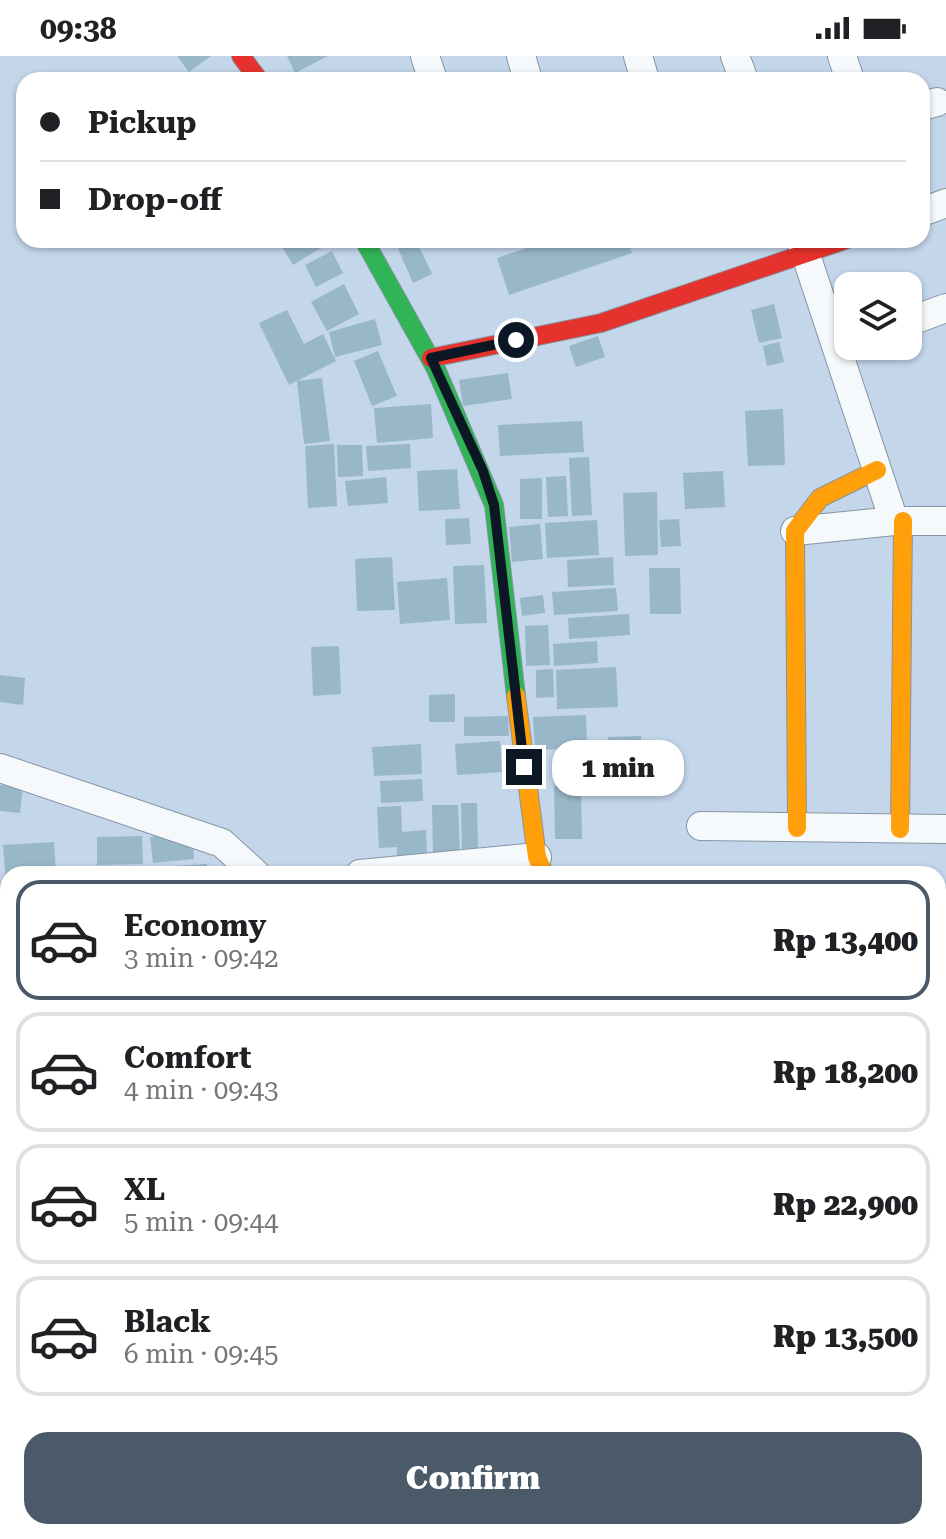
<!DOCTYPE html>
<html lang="en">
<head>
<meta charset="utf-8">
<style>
	body { margin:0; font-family:"Roboto Serif",serif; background:#f2f2f2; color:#202124; height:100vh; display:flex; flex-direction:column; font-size:30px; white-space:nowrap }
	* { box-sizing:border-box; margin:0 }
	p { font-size:26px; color:#757577 }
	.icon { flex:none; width:44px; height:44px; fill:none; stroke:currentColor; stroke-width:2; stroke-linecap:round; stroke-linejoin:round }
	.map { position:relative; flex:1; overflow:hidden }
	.details { position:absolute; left:0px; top:810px; width:946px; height:674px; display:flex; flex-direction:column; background:#fff; border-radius:24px 24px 0 0; box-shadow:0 2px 6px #0004 }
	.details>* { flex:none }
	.hud { position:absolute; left:16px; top:16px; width:914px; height:176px; border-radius:24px; box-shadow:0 2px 6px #0004; display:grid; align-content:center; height:176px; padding:0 24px; background:#fff }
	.controls { position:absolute; left:834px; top:216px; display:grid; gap:16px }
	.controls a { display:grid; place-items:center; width:88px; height:88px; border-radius:16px; background:#fff; box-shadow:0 2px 6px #0004; font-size:40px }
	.end { position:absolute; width:36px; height:36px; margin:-18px; border:10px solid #0b1724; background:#fff; box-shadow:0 0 0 4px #fff }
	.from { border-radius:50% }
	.bubble { position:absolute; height:56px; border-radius:24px; background:#fff; box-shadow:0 2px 6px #0004; font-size:26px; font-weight:800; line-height:56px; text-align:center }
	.hud b { display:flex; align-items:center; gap:28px; height:76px; font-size:30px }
	.hud b+b { border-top:2px solid #e0e0e0 }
	.hud i { width:20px; height:20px; background:#202124 }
	ul { padding:14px 0 0; list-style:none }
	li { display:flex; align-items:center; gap:24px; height:120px; margin:0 16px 12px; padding:0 8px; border:4px solid #e0e0e0; border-radius:24px }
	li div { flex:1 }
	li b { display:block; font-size:30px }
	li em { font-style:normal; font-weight:800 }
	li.current { border-color:#4b5a69 }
	li>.icon { width:72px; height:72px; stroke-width:1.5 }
	.button { display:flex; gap:16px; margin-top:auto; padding:16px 24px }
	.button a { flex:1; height:92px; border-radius:24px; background:#4b5a69; color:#fff; font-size:32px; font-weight:800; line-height:92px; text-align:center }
	.status { display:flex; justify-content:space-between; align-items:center; height:56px; padding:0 40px; background:#fff; direction:ltr }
	.status svg { height:22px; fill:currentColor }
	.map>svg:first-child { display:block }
	.building { fill:#98b7c8 }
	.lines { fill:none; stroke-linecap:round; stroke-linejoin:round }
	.street-casing { stroke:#8695a3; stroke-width:30 }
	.fast-casing { stroke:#8695a3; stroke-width:20 }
	.slow-casing { stroke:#8695a3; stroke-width:20 }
	.jam-casing { stroke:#8695a3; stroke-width:20 }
	.street { stroke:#f6f9fc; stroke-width:28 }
	.fast { stroke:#30b455; stroke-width:18 }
	.slow { stroke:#ff9f0a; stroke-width:18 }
	.jam { stroke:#e5322d; stroke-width:18 }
	.route { stroke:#0b1724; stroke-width:10 }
</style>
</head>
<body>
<div class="status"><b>09:38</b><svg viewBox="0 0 49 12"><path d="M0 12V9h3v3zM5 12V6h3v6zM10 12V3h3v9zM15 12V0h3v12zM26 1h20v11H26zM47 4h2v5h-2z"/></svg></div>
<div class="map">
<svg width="946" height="1483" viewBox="0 0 946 1483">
	<rect width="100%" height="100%" fill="#c3d6ea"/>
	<!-- building -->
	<path class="building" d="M177,0H211L189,16Z
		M287,0H328L295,17Z
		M278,184H327L329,187L293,209Z
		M416,184L432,218L413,227L398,193Z
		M551,184H628L632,197L509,239L497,202Z
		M332,195L343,217L316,231L305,209Z
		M344,228L359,258L327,275L311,246Z
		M774,248L782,282L759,287L751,254Z
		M287,254L304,288L323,278L336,305L289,329L259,267Z
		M375,263L382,289L335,301L329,276Z
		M598,280L605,301L576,311L569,290Z
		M779,286L784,306L767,310L763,290Z
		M378,295L397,340L372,350L354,305Z
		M508,317L512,343L463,350L459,324Z
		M322,322L330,385L304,388L297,325Z
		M431,348L433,382L377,387L374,352Z
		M783,353L785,409L748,410L745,355Z
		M582,365L584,396L500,400L498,369Z
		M334,388L337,450L308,452L305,390Z
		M410,388L411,412L368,415L366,390Z
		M337,389H362L363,420L338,421Z
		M589,401L592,459L572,460L569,402Z
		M457,413L460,453L419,455L417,415Z
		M723,415L725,451L685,453L683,417Z
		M566,420L568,460L548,461L546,421Z
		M386,421L388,447L348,450L345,425Z
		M542,422V463H520V423Z
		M657,436L658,499L625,500L623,437Z
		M469,462L471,488L446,489L445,463Z
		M679,463L681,490L661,491L659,464Z
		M597,464L599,499L547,502L545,467Z
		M540,468L543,503L512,506L509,471Z
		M392,501L395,554L357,555L355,503Z
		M613,501L614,529L568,531L567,504Z
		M484,509L487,567L455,568L453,510Z
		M649,512H680L681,558H650Z
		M447,522L450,564L400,568L397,526Z
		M616,532L618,555L554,559L552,536Z
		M543,539L545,557L522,560L520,542Z
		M629,558L630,579L569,583L568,562Z
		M548,569L550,609L526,610L525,570Z
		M597,585L598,607L554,610L553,588Z
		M339,590L341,638L313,640L311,591Z
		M616,611L618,651L557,653L556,614Z
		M553,613L554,641L536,642V614Z
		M0,619L25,622L23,649L0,646Z
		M455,638V666H429V639Z
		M586,659L587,692L535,694L533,661Z
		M508,660L509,680H464V661Z
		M641,680L643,721L609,722L608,681Z
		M500,685L502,716L457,719L455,688Z
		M421,688L422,718L374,720L372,691Z
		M422,723L423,745L381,747L380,725Z
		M0,729L23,731L20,757L0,755Z
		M581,729L582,783H555L554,730Z
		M461,747H477L478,792L462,793Z
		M432,749H458L460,797H433Z
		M401,750L402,776L426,774L427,798L397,800V791L379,792L377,751Z
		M192,777L194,803L153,807L150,781Z
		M142,780L143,808L97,809V781Z
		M54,786L56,818H8L6,827L3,789Z
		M207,808V818H175V810Z
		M134,810V818H89L88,813Z
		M938,1259L946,1260V1326H938Z
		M938,1330H946V1365H938Z
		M626,1476H681V1483H625Z
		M743,1476H776L773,1483H741Z
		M883,1476H918V1483H882Z"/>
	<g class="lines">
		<!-- street casing -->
		<g class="street-casing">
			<path id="street" d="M425,0L433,24
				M521,0L528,24
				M638,0L645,24
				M735,0L744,24
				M842,0L850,24
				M922,50L937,46
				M922,156L946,147
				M801,184L894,465H946
				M908,266L946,252
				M795,475L894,465
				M0,712L222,787L256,818
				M701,770L946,773
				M360,818L537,801
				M938,970H946
				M938,1014H946"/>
		</g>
		<!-- fast casing -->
		<g class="fast-casing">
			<path id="fast" d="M364,184L436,313L494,449L516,640"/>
		</g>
		<!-- slow casing -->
		<g class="slow-casing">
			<path id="slow" d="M516,640L537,801L544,818
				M797,772L795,475L820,442L877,414
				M900,773L903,465"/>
		</g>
		<!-- jam casing -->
		<g class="jam-casing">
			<path id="jam" d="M241,0L259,24
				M431,302L601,267L845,184
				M571,1476V1483"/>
		</g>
		<!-- street -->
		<use href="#street" class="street"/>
		<!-- fast -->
		<use href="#fast" class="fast"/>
		<!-- slow -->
		<use href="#slow" class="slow"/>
		<!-- jam -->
		<use href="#jam" class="jam"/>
	</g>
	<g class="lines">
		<!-- route -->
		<path class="route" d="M516,284L431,302L483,415L494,449L524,711"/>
	</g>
</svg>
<div class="controls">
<a><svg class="icon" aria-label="layers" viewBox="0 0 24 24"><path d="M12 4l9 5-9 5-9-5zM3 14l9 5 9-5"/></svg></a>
</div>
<i class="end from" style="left:516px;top:284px"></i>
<i class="end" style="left:524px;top:711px"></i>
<div class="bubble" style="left:552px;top:684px;width:132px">1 min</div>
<div class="hud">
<b><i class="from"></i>Pickup</b>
<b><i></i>Drop-off</b>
</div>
<section class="details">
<ul>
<li class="current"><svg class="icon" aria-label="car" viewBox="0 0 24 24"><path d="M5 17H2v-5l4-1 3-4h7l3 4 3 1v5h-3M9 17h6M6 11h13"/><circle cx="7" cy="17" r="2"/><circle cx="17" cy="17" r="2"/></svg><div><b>Economy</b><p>3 min · 09:42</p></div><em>Rp 13,400</em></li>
<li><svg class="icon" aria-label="car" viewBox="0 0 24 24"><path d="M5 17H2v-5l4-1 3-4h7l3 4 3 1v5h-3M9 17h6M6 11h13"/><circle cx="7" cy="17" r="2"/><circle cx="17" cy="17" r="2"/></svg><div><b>Comfort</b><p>4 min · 09:43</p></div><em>Rp 18,200</em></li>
<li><svg class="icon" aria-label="car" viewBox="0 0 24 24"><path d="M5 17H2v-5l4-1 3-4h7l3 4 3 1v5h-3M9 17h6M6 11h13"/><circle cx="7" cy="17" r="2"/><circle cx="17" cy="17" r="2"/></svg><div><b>XL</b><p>5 min · 09:44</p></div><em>Rp 22,900</em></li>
<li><svg class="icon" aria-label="car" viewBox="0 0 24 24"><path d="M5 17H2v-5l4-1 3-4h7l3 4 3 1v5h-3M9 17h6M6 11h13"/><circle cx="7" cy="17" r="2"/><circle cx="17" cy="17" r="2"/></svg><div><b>Black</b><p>6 min · 09:45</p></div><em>Rp 13,500</em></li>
</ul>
<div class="button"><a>Confirm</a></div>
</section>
</div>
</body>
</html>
